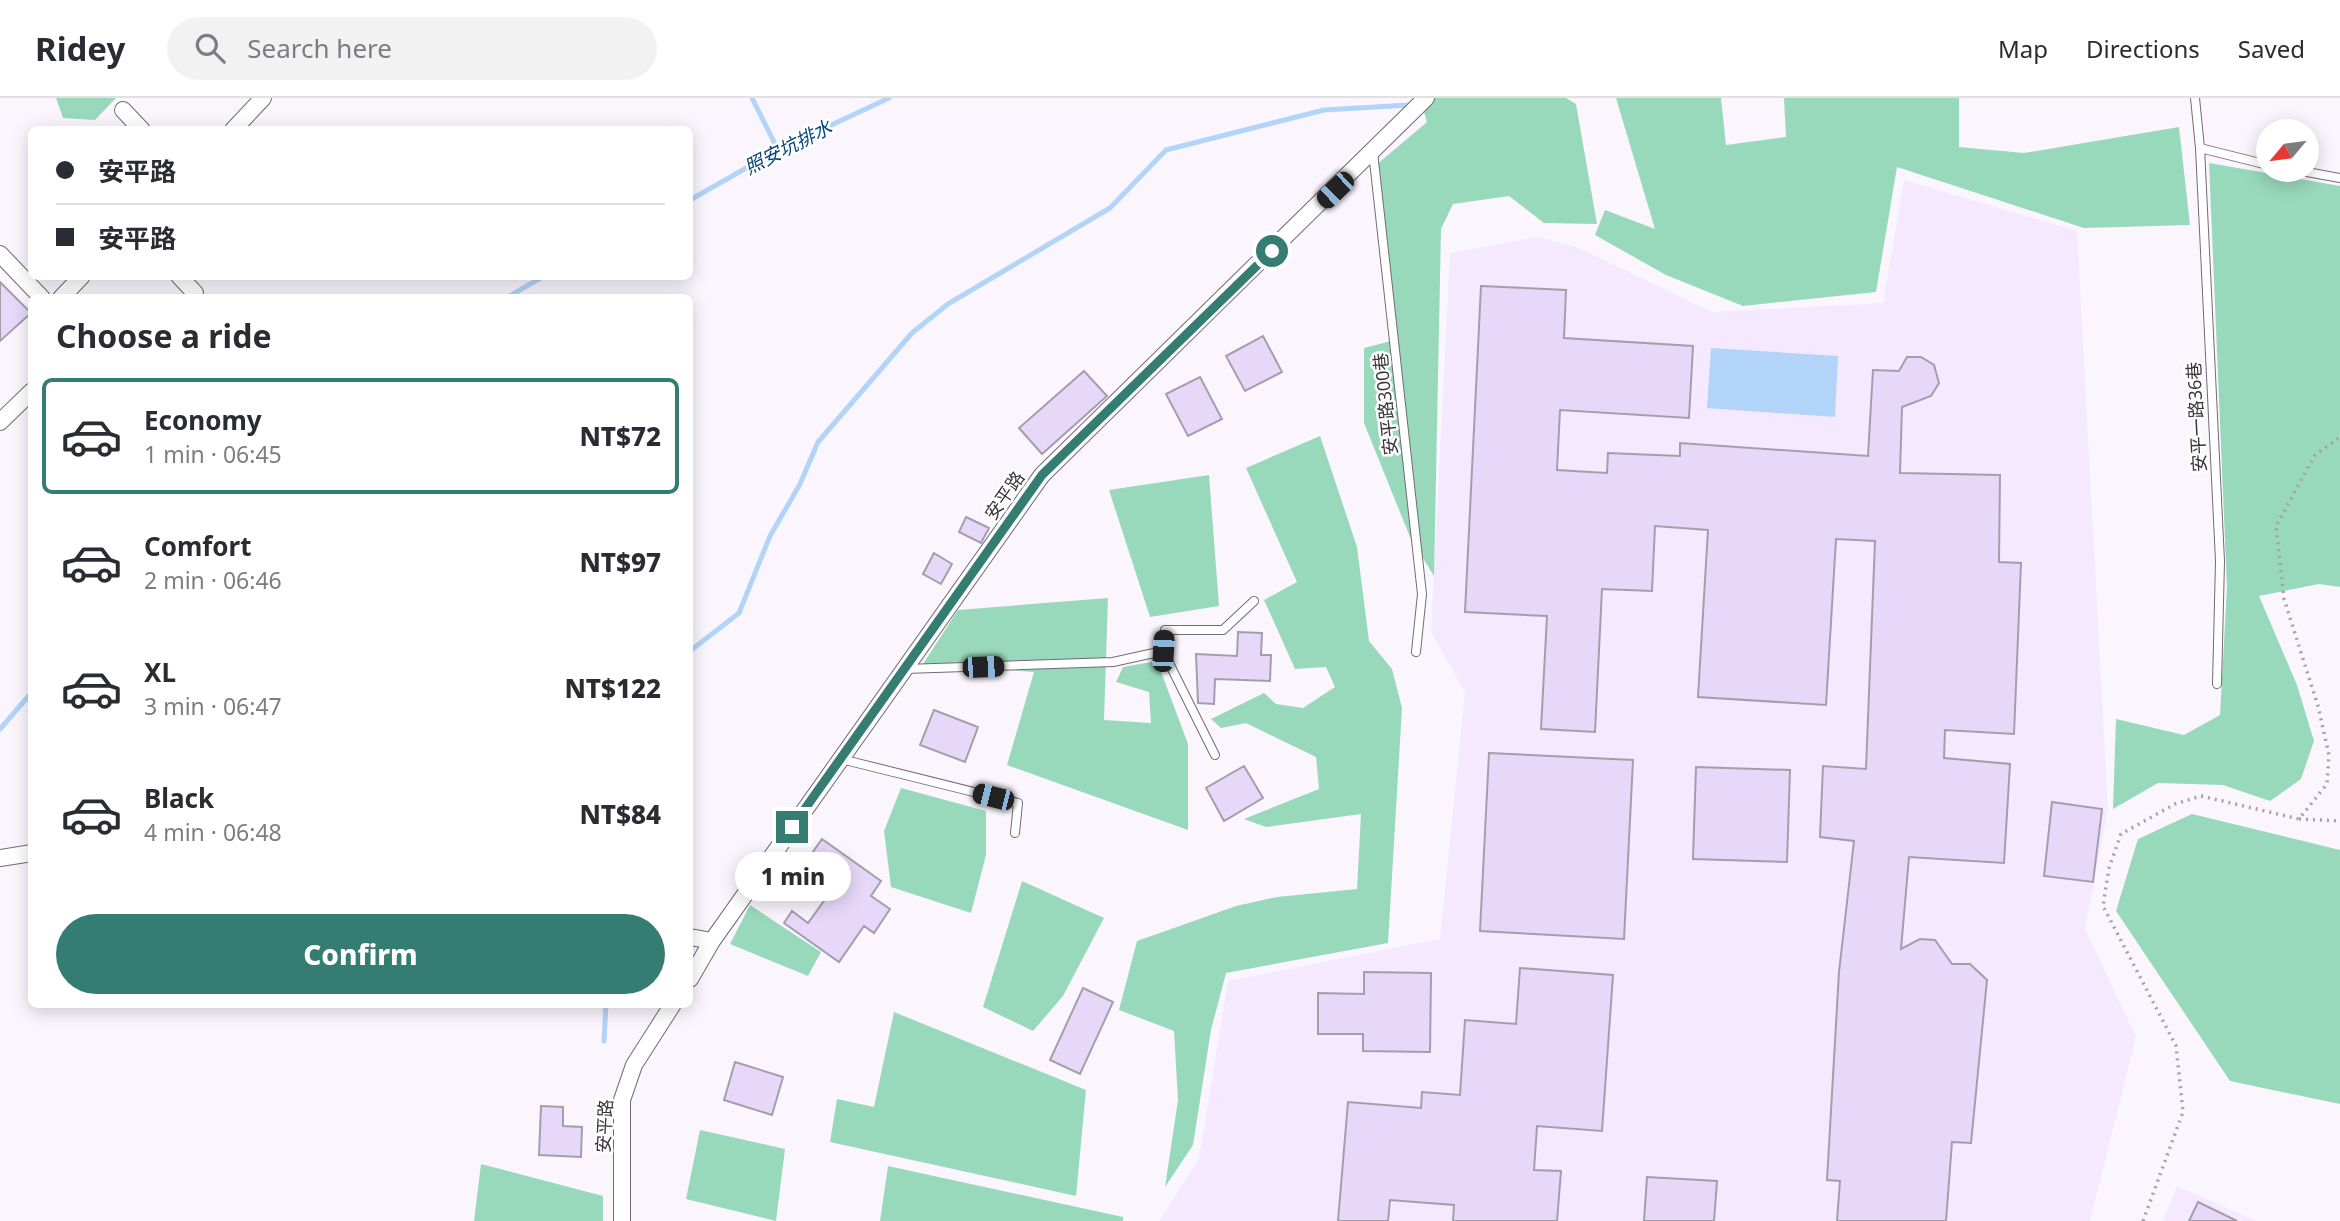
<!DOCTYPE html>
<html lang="en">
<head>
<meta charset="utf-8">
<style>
	body { margin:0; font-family:"Noto Sans","Noto Sans TC",sans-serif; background:#f2f2f3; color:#2b2b33; height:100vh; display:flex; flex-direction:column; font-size:26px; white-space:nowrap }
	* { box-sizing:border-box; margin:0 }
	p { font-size:23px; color:#7c7c81 }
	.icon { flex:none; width:38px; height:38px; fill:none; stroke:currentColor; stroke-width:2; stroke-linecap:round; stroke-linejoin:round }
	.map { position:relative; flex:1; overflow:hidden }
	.drawer { position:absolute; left:28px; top:196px; width:665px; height:714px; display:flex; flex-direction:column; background:#fff; border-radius:10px; box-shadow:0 4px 18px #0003 }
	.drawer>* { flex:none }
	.banner { position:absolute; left:28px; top:28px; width:665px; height:154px; border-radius:10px; box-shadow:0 4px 18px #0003; display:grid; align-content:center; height:154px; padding:0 28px; background:#fff }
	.needle { width:46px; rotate:241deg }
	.fabs { position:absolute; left:2256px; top:21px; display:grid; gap:14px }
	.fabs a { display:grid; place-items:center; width:63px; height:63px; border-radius:50%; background:#fff; box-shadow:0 4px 18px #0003; font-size:35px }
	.end { position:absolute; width:32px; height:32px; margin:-16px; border:9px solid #357c73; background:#fff; box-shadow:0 0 0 4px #fff }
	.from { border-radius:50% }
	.bubble { position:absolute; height:49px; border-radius:24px; background:#fff; box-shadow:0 4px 18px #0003; font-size:23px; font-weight:800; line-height:49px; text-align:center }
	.car { position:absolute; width:21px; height:42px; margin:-21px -10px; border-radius:9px; box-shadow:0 0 5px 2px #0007; background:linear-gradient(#222 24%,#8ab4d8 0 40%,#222 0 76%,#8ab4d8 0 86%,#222 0) }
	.banner b { display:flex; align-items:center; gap:24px; height:66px; font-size:26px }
	.banner b+b { border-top:2px solid #e1e1e2 }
	.banner i { width:18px; height:18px; background:#2b2b33 }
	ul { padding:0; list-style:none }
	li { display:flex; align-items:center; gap:21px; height:116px; margin:0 14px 10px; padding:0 14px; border:4px solid transparent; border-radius:10px }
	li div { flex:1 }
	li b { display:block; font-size:26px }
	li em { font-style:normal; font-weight:800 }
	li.active { border-color:#357c73 }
	li>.icon { width:63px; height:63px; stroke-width:1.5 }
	h2 { padding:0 28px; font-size:32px; line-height:84px }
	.button { display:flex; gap:14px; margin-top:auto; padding:14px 28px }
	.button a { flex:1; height:80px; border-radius:42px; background:#357c73; color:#fff; font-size:28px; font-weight:800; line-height:80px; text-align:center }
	header { display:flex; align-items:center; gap:42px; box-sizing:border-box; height:98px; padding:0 35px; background:#fff; border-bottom:2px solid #e1e1e2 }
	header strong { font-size:33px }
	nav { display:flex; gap:38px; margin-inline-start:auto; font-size:24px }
	.search { width:490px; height:63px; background:#f2f2f3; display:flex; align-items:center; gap:18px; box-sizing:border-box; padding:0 24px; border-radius:38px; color:#7c7c81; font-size:26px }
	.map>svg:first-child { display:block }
	.industrial { fill:#f4e9fe }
	.forest { fill:#99d9bb }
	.water { fill:#b3d4f9 }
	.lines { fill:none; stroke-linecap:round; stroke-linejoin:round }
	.stream { stroke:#b3d4f9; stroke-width:5 }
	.building { fill:#e7d8f9; stroke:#a49eab; stroke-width:2 }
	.service-casing { stroke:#726a76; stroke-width:10 }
	.minor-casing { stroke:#726a76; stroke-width:18 }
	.path { stroke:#a5a0a7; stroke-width:3.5; stroke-dasharray:2 5; stroke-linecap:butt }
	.service { stroke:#fff; stroke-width:8 }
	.minor { stroke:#fff; stroke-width:16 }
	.route { stroke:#357c73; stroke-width:9 }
	.labels { text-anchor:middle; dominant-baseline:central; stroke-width:5; stroke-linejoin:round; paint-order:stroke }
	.street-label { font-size:18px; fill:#3a363b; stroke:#fff }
	.water-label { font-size:19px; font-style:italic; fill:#07457c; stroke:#fff }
</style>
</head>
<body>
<header>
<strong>Ridey</strong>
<div class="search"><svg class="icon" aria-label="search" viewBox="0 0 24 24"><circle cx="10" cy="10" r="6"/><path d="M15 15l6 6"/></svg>Search here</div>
<nav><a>Map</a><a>Directions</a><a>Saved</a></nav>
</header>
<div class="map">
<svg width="2340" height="1123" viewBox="0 0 2340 1123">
	<rect width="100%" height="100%" fill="#fbf6fe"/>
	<!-- industrial -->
	<path class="industrial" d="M1904,82L2077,133L2108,712L2085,831L2136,939L2090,1123H1159L1199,1061L1228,883L1440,841L1465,594L1431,534L1450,155L1538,139L1579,150L1712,214L1883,205Z
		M2177,1088L2256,1123H2163Z"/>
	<!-- forest -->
	<path class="forest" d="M56,0H116L95,22L63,20Z
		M1420,0H1566L1576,6L1597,126L1544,125L1509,98L1453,106L1441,131L1434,478L1410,439L1364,325V250L1391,243L1375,68L1427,24Z
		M1616,0H1721L1726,47L1786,39L1784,0H1959V49L2024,55L2179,29L2190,127L2084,130L1897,69L1876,194L1743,208L1666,177L1595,137L1605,112L1655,131Z
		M2209,65L2340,88V489L2319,486L2259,498L2297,587L2314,643L2301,681L2270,703L2223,687L2158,685L2113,711L2116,621L2184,637L2220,617L2227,489Z
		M1320,338L1357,449L1369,543L1392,571L1402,610L1388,845L1226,875L1211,932L1193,1047L1165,1089L1178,1002L1174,933L1119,912L1137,843L1236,808L1277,799L1357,791L1361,716L1266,729L1244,721L1319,691L1316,659L1246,625L1221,630L1211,621L1264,595L1276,606L1303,610L1335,589L1326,569L1295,571L1264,502L1297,484L1246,370Z
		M1209,377L1219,508L1150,519L1109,392Z
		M1108,500L1104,622L1151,625L1149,594L1116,584L1123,569L1157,563L1188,646V732L1007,667L1034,574L923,566L958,512Z
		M901,690L986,713V757L971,815L891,789L884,733Z
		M2192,716L2340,752V1006L2230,983L2116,813L2138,741Z
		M1022,783L1104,820L1063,898L1033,933L983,909Z
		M750,807L821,854L808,878L730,846Z
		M894,914L1086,992L1076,1098L830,1044L837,1001L874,1009Z
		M700,1032L785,1051L776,1123L686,1101Z
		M481,1066L603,1098V1123H474Z
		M888,1068L1123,1119V1123H880Z"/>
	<!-- water -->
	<path class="water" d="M1711,250L1838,258L1835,319L1707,310Z"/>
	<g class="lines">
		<!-- stream -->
		<path class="stream" d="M752,0L778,52
			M690,102L778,52L889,0
			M506,200L544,178
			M690,553L739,515L770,438L800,386L818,344L912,235L948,206L1110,110L1166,52L1324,12L1409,7
			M0,631L32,594
			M604,943L606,906"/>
	</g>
	<!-- building -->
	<path class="building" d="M0,184L31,215L0,243Z
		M1481,188L1566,192L1564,240L1693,248L1689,320L1560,312L1557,372L1607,375L1608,355L1680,358V345L1868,358L1873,272L1899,273L1907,259H1921L1934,267L1939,285L1931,298L1902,309L1900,375L2000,377L1999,464L2021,465L2014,636L1945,632L1944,660L2010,666L2004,765L1909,759L1901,851L1920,841L1935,842L1952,866H1970L1987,882L1971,1045L1952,1044L1946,1123H1837L1840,1083L1827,1082L1839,874L1854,743L1820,739L1823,668L1866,671L1875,443L1836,441L1826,607L1698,599L1708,432L1655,428L1652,493L1602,491L1595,634L1541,631L1547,518L1465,514Z
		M1263,238L1282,274L1245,293L1226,258Z
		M1084,273L1107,298L1042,356L1019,330Z
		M1200,279L1222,321L1188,338L1166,296Z
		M966,419L989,430L981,445L959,434Z
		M934,455L952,466L941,486L923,476Z
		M1238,534L1262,535L1261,557H1271L1270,583L1215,581L1214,606L1198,605L1196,556L1237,558Z
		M934,612L978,629L965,664L920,647Z
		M1489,655L1633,662L1624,841L1480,833Z
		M1244,668L1263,700L1224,723L1206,690Z
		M1696,669L1790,672L1787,764L1693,761Z
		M2052,704L2102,711L2093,784L2044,778Z
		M822,741L881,783L871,798L890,811L874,835L864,828L839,864L784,825L792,813L808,825L826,800L816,794L826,780L805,765Z
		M1520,870L1613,877L1602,1033L1537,1028L1534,1072L1561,1073L1557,1123H1453L1454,1107L1390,1102L1388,1123H1338L1348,1004L1421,1010L1422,994L1460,997L1465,922L1516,926Z
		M1364,874L1431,875L1430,954L1363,953V936H1318V895L1364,896Z
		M1083,890L1113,904L1080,976L1050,962Z
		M735,964L783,979L772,1017L724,1002Z
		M541,1008L563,1009V1028L582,1029L581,1059L539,1057Z
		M1647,1079L1717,1083L1714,1123H1644Z
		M2198,1104L2237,1123H2189Z"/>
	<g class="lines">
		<!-- service casing -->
		<g class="service-casing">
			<path id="service" d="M2195,0L2200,50L2268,67
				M2200,50L2220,463L2217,586
				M1373,54L1422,496L1416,554
				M2296,72L2340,80
				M1163,553L1165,532H1223L1254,503
				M905,571L1113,564L1163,553L1215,657
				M841,661L1018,705L1015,735"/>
		</g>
		<!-- minor casing -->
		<g class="minor-casing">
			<path id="minor" d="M123,12L142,32
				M233,32L263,0
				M0,156L42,200
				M179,178L195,195
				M61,200L82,178
				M0,324L32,293
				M0,760L32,755
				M690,839L712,843
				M690,881L712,843L1042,377L1426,0
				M622,1123V1002L634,967L673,906"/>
		</g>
		<!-- path -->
		<path class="path" d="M2299,721L2340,723
			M2143,1123L2183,1014L2176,948L2103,808L2109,770L2121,736L2175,706L2201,698L2299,721L2327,686L2329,657L2318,608L2284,501L2276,428L2315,357L2340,339"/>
		<!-- service -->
		<use href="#service" class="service"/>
		<!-- minor -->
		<use href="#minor" class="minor"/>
	</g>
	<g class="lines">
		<!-- route -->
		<path class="route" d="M792,729L1042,377L1272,153"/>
	</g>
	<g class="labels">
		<!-- street labels -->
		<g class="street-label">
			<text transform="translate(1385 306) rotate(-96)">安平路300巷</text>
			<text transform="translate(2196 319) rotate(-93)">安平一路36巷</text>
			<text transform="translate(1004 397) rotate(-55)">安平路</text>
			<text transform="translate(604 1028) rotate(-87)">安平路</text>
		</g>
		<!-- water labels -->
		<g class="water-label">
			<text transform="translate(788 49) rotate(-27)">照安坑排水</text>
		</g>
	</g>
</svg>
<div class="fabs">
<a><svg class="needle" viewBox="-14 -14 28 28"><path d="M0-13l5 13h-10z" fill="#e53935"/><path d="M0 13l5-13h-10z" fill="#7c7c81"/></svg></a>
</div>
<i class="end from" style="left:1272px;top:153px"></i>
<i class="end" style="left:792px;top:729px"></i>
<div class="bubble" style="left:735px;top:754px;width:116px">1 min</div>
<i class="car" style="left:1335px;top:92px;rotate:226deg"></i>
<i class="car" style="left:1163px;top:553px;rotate:3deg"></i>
<i class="car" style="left:983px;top:569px;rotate:88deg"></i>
<i class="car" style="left:993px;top:699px;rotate:284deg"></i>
<div class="banner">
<b><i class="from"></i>安平路</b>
<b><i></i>安平路</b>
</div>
<section class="drawer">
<h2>Choose a ride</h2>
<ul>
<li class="active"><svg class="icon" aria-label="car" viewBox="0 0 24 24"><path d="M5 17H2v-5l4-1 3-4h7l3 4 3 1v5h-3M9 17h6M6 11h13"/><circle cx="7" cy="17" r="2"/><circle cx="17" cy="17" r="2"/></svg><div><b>Economy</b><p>1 min · 06:45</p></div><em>NT$72</em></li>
<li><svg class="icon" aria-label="car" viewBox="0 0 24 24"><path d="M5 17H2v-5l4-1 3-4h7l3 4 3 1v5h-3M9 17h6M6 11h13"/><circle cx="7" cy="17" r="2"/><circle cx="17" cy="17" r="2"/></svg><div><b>Comfort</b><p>2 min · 06:46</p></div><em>NT$97</em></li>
<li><svg class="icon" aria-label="car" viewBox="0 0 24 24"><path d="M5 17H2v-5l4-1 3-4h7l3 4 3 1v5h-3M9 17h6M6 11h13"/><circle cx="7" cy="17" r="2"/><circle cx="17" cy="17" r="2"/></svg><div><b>XL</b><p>3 min · 06:47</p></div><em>NT$122</em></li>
<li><svg class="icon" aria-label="car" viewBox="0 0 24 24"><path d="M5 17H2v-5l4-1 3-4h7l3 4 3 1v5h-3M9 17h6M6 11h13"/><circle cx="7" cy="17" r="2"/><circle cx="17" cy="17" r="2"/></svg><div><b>Black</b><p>4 min · 06:48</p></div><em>NT$84</em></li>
</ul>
<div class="button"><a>Confirm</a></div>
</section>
</div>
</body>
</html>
